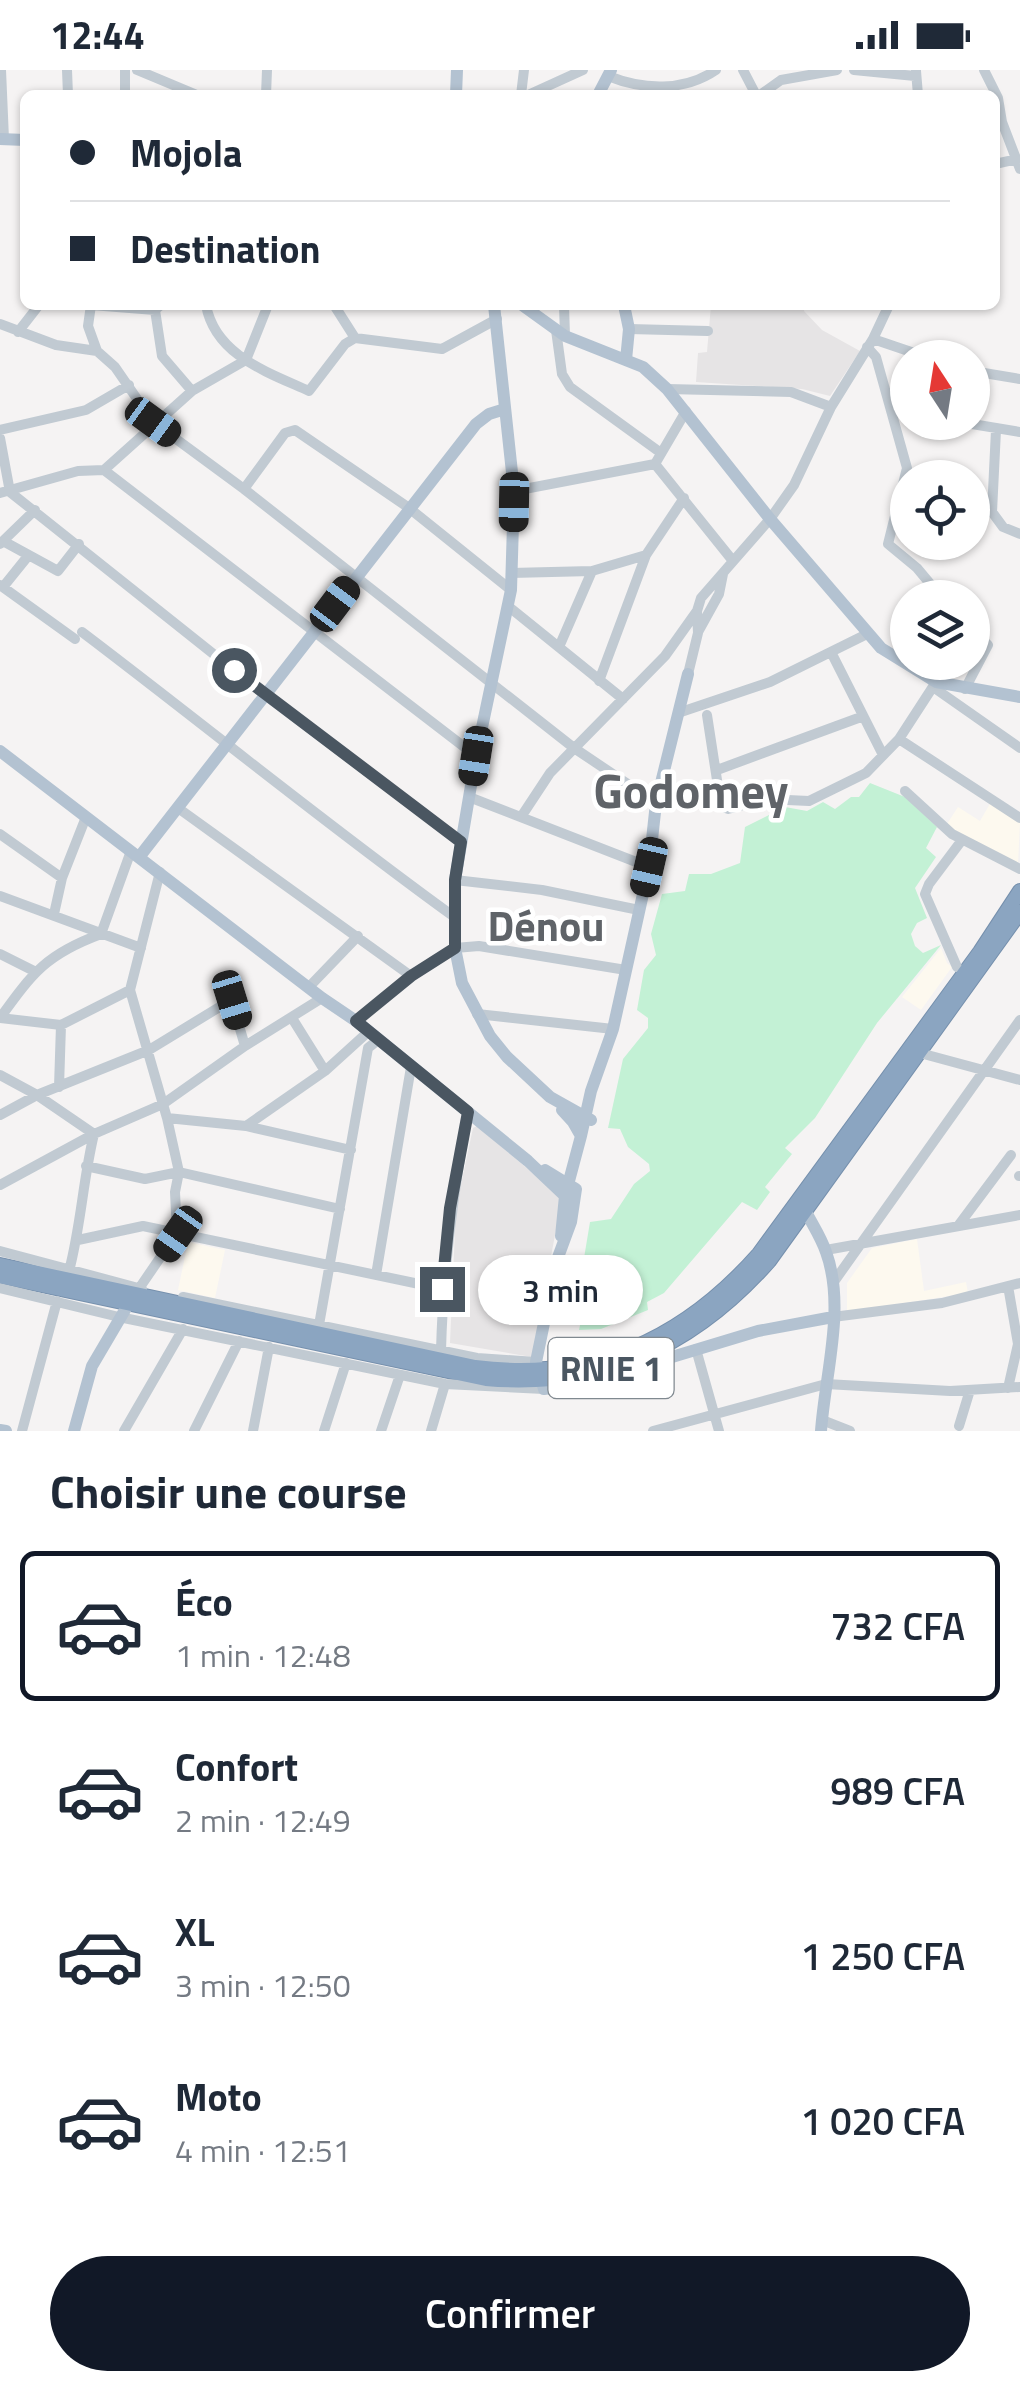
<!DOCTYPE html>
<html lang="fr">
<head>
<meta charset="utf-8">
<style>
	body { margin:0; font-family:"Titillium Web",sans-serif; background:#f2f2f3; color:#1f2937; height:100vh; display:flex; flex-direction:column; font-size:38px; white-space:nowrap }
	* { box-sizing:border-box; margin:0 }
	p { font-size:32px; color:#747a83 }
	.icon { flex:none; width:55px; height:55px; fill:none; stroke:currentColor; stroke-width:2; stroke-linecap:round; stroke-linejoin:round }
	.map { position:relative; height:1361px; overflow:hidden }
	.sheet { display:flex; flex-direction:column; background:#fff; flex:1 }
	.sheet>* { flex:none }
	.top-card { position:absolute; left:20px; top:20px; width:980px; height:220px; border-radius:15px; box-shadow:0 2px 8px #0004; display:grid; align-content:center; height:220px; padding:0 50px; background:#fff }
	.needle { width:65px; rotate:348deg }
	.tools { position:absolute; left:890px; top:270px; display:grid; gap:20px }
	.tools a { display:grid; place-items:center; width:100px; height:100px; border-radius:50%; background:#fff; box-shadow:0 2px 8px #0004; font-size:50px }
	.end { position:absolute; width:45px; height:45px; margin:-22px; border:12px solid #4a5661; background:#fff; box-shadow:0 0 0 5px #fff }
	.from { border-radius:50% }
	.bubble { position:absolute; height:70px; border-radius:35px; background:#fff; box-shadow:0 2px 8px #0004; font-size:32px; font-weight:600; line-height:70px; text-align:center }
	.car { position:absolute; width:30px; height:60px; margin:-30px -15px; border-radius:12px; box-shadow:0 0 8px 2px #0007; background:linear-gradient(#222 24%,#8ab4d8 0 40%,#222 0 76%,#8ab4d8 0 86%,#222 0) }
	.top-card b { display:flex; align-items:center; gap:35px; height:95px; font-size:38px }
	.top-card b+b { border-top:2px solid #e0e1e3 }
	.top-card i { width:25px; height:25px; background:#1f2937 }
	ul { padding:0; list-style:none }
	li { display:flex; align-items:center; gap:30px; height:150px; margin:0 20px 15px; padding:0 30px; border:5px solid transparent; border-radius:15px }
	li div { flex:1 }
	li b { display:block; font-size:38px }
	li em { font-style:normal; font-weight:600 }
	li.active { border-color:#111827 }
	li>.icon { width:90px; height:90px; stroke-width:1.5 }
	h2 { padding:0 50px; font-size:45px; line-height:120px }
	.primary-button { display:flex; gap:20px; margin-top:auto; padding:20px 50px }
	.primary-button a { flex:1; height:115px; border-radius:60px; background:#111827; color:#fff; font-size:40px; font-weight:600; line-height:115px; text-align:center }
	.status { display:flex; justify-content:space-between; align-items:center; height:70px; padding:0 50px; background:#fff; direction:ltr }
	.status svg { height:28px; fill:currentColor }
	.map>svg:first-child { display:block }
	.commercial { fill:#fdf9ef }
	.education { fill:#e6e4e5 }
	.green { fill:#c3f1d5 }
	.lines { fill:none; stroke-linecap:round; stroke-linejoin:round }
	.highway-casing { stroke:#7690ad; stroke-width:16 }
	.minor { stroke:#c1cad2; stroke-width:10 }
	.major { stroke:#b3c2d1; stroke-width:12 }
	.highway { stroke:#8ba5c1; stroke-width:14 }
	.route { stroke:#4a5661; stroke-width:12 }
	.labels { text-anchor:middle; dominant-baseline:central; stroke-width:9; stroke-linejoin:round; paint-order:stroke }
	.shield { fill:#fff; stroke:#808990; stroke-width:2.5 }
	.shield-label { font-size:35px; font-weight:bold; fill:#4a5661 }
	.quarter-label { font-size:42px; font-weight:bold; fill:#5f6368; stroke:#fff }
	.district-label { font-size:48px; font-weight:bold; fill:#5f6368; stroke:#fff }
</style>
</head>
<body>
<div class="status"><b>12:44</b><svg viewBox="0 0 49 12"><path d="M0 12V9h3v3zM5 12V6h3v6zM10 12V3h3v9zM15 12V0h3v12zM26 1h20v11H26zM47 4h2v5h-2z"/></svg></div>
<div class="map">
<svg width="1020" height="1361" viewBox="0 0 1020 1361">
	<rect width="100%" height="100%" fill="#f5f3f3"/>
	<!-- commercial -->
	<path class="commercial" d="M991,732L1020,753L1018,794L945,757L958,737L980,751Z
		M941,878L947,893L952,897L921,940L902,927Z
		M917,1169L924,1221L966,1212L968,1223L847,1242V1213L872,1178Z
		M188,1172L225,1180L215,1228L178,1220Z"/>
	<!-- education -->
	<path class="education" d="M711,235H805L804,241L822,260L860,281L830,326L802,319L696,312L698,283L707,282Z
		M477,1056L562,1128L532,1287L450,1273L456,1138L473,1058Z"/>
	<!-- green -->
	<path class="green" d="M870,713L905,727L937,757L926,778L936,787L915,818L927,848L917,853L911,864L915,876L923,883L941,875L877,953L815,1048L785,1078L792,1084L765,1117L770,1122L757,1140L742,1132L664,1223L647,1232L648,1240L601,1259L579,1260L585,1231L597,1212L582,1200L590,1152L611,1149L634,1114L650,1101L649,1094L628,1077L620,1059L608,1058L623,989L648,958V948L637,940L644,900L656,885L651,864L662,824L685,821L689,804H711L740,793L745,757L785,737L807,741L823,732L835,739L851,727H859Z"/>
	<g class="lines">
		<!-- highway casing -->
		<g class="highway-casing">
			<path id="highway" d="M0,1195L475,1297C592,1312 683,1270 759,1184L980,882L1020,821
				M0,1206L486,1309C602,1319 693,1277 769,1191L1020,842"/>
		</g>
		<!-- minor -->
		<path class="minor" d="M1,0L4,69
			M67,0L68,25
			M125,0V25
			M137,0L197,25
			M743,0L756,25
			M854,0L915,6
			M984,0L998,28L1002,52L1020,99
			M916,1L918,25
			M608,6C643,20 684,22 716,0
			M266,25L267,0
			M521,25L524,0
			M528,25L583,0
			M760,25L781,10L837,0
			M995,94L1018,89
			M91,235L155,240L161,235
			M91,235L88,256L97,281
			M206,235C215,285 267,302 309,321L345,274L355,268L442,279L497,249
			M334,235L355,268
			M564,235L565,266
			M155,240L162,286L192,321
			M0,254L56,275L97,281L115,297L153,352L244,419L574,678L656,733
			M629,259L708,261
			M556,260L562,304L570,317L661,383
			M18,262L39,235
			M873,269L929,288
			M867,277L876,287L907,398L888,474L917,498L942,528
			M972,301L1020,309
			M667,319L791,322L831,337
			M960,352L1020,362
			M0,360L86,340L129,315
			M996,360L992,442L1003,457L1020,464
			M0,368L10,422L265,625L461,772
			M655,394L733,491
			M104,400L476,686
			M244,419L285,363L295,360L409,438L511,520
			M514,421L655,394L686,341
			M0,423L78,401L104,400L192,321L246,290L268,235
			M3,471L58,501L79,474
			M0,474L35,440
			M511,503L592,501L646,485
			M0,515L75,569
			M3,517L28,486
			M509,537L623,629
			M82,562C206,656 327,755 453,846
			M698,562L719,524L723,504
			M559,577L592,501
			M831,582L883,685
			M688,604L698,563L697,541L701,528L770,449L794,415L831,337L873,269L889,235
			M599,611L646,485L684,428
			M933,617L1020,678
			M965,619L988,575L972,559
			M678,643L770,612L867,564
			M707,645L721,736L728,739L766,729L809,731L866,703L899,669L936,612
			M899,669L1020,748
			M717,700L861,647
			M905,721L952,764L1020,799
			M469,727L649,797
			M178,738L411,906
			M521,747L550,703L665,586L697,541
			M0,764L62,808
			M455,810L542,820L639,840
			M0,826L141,878
			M54,844L62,808L86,747
			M0,884L34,901
			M957,897L925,824L929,814L962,770
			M225,908L245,976
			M308,918L358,866
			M477,944L613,959
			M0,948C33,902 47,884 101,864L131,781
			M0,948L61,955L130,920
			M292,948L325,1001
			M356,951L411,906L455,878L479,876L626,900
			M920,983L1020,1010
			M0,1005L37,1025L94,1064
			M59,1017L61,955
			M0,1045L37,1025L149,980L231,930
			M167,1048L246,1056L351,1080
			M246,1056L325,1001L368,962
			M86,1096L145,1109L179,1102L340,1139
			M1019,1106H1020
			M0,1115L94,1064L163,1034L245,976L322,928
			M958,1156L1011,1085
			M78,1170L143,1156L443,1219
			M826,1180L1020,1145
			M0,1181L142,1219
			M69,1201C81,1156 83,1109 94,1064
			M376,1205L411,997
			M833,1213L1020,950
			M0,1218L119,1247L445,1314L544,1319
			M136,1223L177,1163L175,1122L179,1102L167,1048L130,920L160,802
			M183,1227L477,1288L536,1292
			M833,1247L942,1233L1020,1213
			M319,1255L368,978L378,970
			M696,1279L719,1361
			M441,1281C443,1200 453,1122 468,1042
			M1008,1318L1018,1274L1008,1216
			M822,1350L850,1361
			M959,1356L970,1320
			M22,1361L57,1231
			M124,1361L183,1259
			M194,1361L239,1271
			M253,1361L269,1277
			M324,1361L346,1293
			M381,1361L400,1305
			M431,1361L445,1314
			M653,1361L826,1314L950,1321L1020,1317"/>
		<!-- major -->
		<path class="major" d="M456,25L457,0
			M598,25L611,0
			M0,69L25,70
			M494,235L514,421L511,520L476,686L455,810V878L462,913L490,966L507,987L550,1027L591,1050
			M522,235L565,266L643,297L667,319L770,449L881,578L936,612L1020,627
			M624,235L629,259L626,290
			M0,681L322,928L356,951L528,1091L565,1126
			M140,786L476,354L489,344L505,339
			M581,1066L591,1021L613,959L649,797L656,733L688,604
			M545,1100L576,1119L571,1152L557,1190L536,1292L544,1319L586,1313L758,1261L833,1247
			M805,1140C812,1154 821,1167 826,1182C846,1237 825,1304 821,1361
			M561,1166L565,1126L581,1066L573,1052L562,1040
			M0,1360L6,1361
			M74,1361L92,1296L132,1228"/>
		<!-- highway -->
		<use href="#highway" class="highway"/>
	</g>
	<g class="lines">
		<!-- route -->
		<path class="route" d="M234,600L461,772L455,810V878L411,906L356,951L468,1042L450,1138L442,1219"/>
	</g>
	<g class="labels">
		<!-- shield labels -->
		<rect class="shield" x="548.5" y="1268" width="125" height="60" rx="8"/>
		<g class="shield-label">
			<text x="611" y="1298">RNIE 1</text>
		</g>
		<!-- quarter labels -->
		<g class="quarter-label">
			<text x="546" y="855">Dénou</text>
		</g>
		<!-- district labels -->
		<g class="district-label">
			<text x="691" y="720">Godomey</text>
		</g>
	</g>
</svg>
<div class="tools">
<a><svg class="needle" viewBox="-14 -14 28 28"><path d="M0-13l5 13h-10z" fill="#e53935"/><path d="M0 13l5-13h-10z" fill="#747a83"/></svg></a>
<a><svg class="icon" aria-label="locate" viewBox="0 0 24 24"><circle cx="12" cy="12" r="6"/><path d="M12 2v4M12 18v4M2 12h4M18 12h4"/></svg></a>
<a><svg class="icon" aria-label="layers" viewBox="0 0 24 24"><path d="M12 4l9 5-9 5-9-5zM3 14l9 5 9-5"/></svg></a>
</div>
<i class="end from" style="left:234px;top:600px"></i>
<i class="end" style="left:442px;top:1219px"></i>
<div class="bubble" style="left:478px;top:1185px;width:165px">3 min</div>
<i class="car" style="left:153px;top:352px;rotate:126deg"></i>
<i class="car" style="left:514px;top:432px;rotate:181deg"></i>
<i class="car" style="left:335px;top:534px;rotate:37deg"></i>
<i class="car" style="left:476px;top:686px;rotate:189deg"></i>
<i class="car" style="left:649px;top:797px;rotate:193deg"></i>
<i class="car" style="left:232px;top:930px;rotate:163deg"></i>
<i class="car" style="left:178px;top:1164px;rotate:215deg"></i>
<div class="top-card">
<b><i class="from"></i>Mojola</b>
<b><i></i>Destination</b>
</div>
</div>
<section class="sheet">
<h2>Choisir une course</h2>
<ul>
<li class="active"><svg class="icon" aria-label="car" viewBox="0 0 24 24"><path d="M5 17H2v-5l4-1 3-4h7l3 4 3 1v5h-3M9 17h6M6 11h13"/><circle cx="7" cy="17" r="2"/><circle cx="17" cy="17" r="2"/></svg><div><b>Éco</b><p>1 min · 12:48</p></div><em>732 CFA</em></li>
<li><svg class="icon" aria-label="car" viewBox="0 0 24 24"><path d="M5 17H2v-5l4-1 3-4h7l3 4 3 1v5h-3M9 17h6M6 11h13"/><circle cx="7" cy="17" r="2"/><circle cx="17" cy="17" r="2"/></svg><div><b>Confort</b><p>2 min · 12:49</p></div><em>989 CFA</em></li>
<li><svg class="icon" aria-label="car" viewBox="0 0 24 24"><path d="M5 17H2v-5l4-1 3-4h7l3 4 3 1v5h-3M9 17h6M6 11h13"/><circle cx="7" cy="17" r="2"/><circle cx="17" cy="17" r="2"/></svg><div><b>XL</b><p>3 min · 12:50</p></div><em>1 250 CFA</em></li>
<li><svg class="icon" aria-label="car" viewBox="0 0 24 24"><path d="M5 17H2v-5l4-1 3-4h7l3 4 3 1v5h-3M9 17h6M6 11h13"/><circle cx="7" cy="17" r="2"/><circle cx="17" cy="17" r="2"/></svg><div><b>Moto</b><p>4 min · 12:51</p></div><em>1 020 CFA</em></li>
</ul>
<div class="primary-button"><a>Confirmer</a></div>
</section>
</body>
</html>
